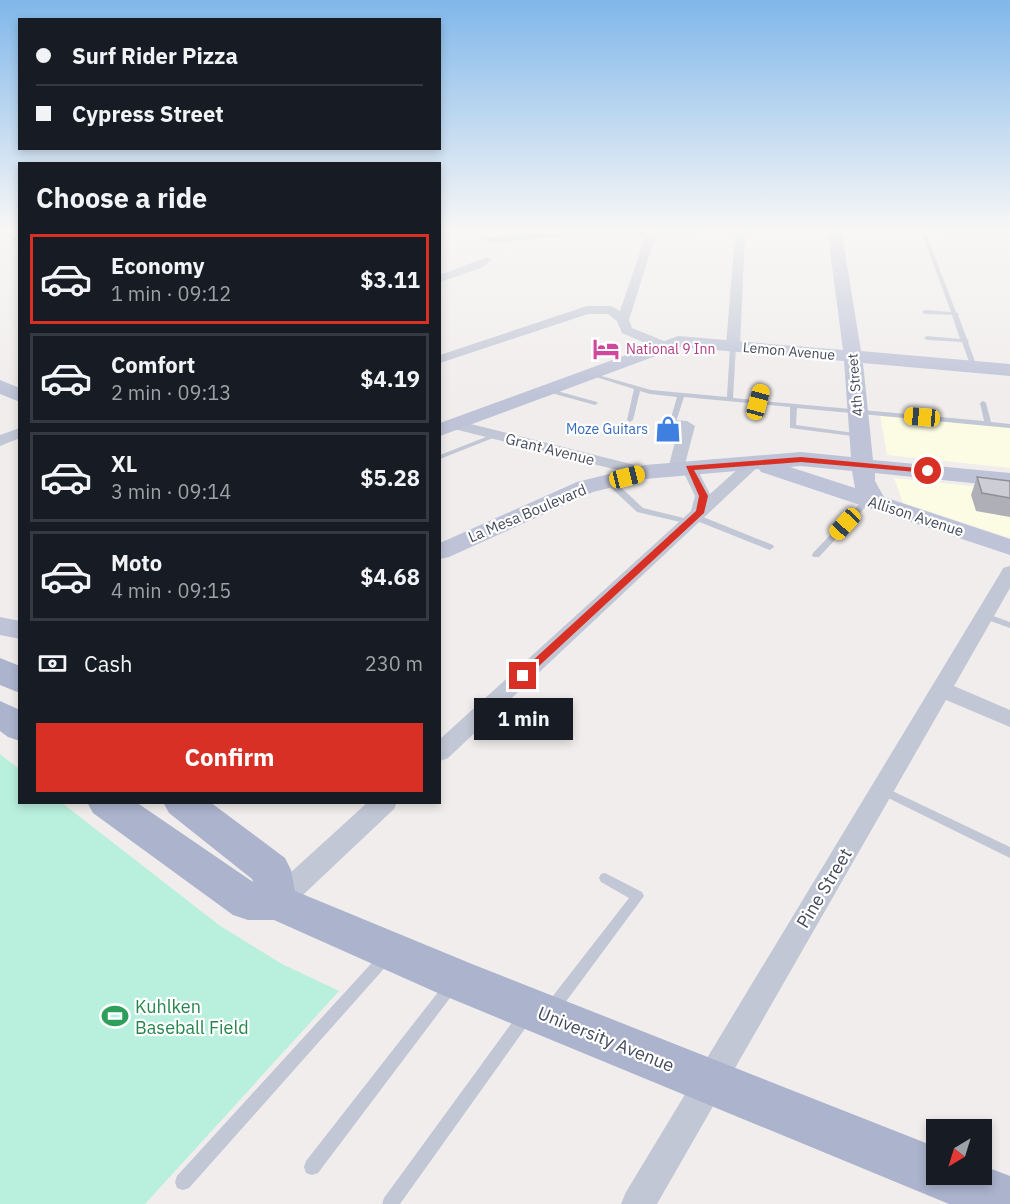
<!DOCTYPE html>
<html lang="en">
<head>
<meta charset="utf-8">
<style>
	body { margin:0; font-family:"IBM Plex Sans",sans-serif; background:#242831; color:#f1f3f6; height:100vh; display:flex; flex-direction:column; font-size:22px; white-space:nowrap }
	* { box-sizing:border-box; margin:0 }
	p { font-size:20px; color:#9ea1a6 }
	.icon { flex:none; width:33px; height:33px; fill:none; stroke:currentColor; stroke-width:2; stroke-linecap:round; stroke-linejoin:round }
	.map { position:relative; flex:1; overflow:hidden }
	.panel { position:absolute; left:18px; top:162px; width:423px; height:642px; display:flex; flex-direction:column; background:#171b24; border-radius:0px; box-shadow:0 3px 9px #0003 }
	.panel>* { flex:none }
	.hud { position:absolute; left:18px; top:18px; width:423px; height:132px; border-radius:0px; box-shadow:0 3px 9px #0003; display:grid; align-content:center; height:132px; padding:0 18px; background:#171b24 }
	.needle { width:39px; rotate:218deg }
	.controls { position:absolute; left:926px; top:1119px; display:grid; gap:12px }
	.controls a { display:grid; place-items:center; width:66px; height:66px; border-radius:0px; background:#171b24; box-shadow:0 3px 9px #0003; font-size:30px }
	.end { position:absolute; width:27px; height:27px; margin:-14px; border:8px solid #d93025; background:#fff; box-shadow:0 0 0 3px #fff }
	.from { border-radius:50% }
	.bubble { position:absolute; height:42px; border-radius:0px; background:#171b24; box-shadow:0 3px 9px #0003; font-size:20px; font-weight:700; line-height:42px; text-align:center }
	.car { position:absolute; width:18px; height:36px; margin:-18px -9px; border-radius:8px; box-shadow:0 0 4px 2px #0007; background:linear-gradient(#f5c518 24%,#345 0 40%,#f5c518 0 76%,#345 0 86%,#f5c518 0) }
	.hud b { display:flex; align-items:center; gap:21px; height:57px; font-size:22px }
	.hud b+b { border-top:2px solid #363941 }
	.hud i { width:15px; height:15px; background:#f1f3f6 }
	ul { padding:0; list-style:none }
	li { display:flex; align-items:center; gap:18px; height:90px; margin:0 12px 9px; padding:0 6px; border:3px solid #363941; border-radius:0px }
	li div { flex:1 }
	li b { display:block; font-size:22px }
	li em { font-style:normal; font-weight:700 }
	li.selected { border-color:#d93025 }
	li>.icon { width:54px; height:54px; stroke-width:1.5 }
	h2 { padding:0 18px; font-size:27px; line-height:72px }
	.pay { display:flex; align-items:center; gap:15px; height:66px; padding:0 18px; font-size:22px }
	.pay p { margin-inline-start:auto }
	.button { display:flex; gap:12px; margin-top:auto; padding:12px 18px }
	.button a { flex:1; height:69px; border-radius:0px; background:#d93025; color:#fff; font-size:24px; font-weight:700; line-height:69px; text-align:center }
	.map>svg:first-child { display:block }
	.commercial { fill:#fcfce4 }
	.green { fill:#b9f0dd }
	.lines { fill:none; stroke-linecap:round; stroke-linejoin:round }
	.lane { fill:#c2c7d5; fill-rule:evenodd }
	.street { fill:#c2c7d5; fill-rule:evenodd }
	.secondary { fill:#bec3d7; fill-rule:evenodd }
	.primary { fill:#abb3cd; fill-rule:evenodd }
	.wall { fill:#afb0b7 }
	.building { fill:#cccdd5; stroke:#8f9095; stroke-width:1.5 }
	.route { fill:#d93025 }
	.labels { text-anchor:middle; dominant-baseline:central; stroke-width:4.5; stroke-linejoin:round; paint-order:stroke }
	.far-hotel-label { font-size:14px; fill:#b23c85; stroke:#fff; text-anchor:start }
	.far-street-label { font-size:14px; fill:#454a5b; stroke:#fff }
	.far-shop-label { font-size:14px; fill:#366cbe; stroke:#fff; text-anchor:end }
	.street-label { font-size:15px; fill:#454a5b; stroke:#fff }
	.near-street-label { font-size:18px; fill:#454a5b; stroke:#fff }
	.near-leisure-label { font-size:18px; fill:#27864d; stroke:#fff; text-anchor:start }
</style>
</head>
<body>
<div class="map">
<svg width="1010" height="1204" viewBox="0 0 1010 1204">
	<rect width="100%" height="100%" fill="#f0edec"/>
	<!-- commercial -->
	<path class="commercial" d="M880,415L1010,428V468L887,455Z
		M894,478L1010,490V538L903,503Z"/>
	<!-- green -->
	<path class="green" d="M0,754L19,769L20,802L62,803L219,925L282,964L339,991L145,1204H0Z"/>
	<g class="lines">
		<!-- lane -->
		<path class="lane" d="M748,228H752L742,236H738V234Z
			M920,228H924L956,312L959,314L958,315L967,339L969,341L968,342L977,367L976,368L971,367L962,342L927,340L924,338L927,336L960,339L952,315L925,314L922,312L925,310L951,312Z
			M0,231L20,239V242L0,234Z
			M733,344L736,346L733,398L755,400L759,388L762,386L765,388L762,401L984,421L980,403L983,401L986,403L991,422L1010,424V428L797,408L796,425L862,434V436L860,437L790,428V407L684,397L675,425L672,427L669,425L677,397L650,394L640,391L633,420L630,422L627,420L634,389L586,374L591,373L651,390L727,397L730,346Z
			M546,388L597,402L598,403L595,405L544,391V389Z
			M496,433L498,434V436L440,459V455Z
			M606,479H612L643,508L692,520L693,522L689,524L637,512L606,483Z
			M865,498H868L872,500L819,557H813L812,555L813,553Z
			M692,515H698L773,545L774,547L770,550L767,549L692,519L691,517Z
			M985,613L1010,622V628L982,618L980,616Z
			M882,786L1010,847V858L878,793L876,790L878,787Z
			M605,873L642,892L644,896L559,1011L554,1013L549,1011L547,1006L549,1001L629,898L601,882L599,878L601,874Z
			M384,953L389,955L391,959L389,963L189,1188L183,1190L177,1188L175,1182L177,1176L379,955Z
			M451,980L456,982L458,986L456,990L318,1173L312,1175L306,1173L304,1167L306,1161L446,982Z
			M524,1011L529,1013L531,1018L529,1023L400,1204H382L384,1198L519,1013Z"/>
		<!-- street -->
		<path class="street" d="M696,228H725L720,231L655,237L629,320L632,328L669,343L671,346L669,349H659L622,333L617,321L608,314H588L440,363V355L587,306H611L620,311L645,237L578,235L493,243L481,240V236L493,237L578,229L664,231Z
			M906,228L1010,231V237L911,231Z
			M740,232L745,235L740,346L733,350L726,346L735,235Z
			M487,257L492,260L481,268L440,282V275Z
			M455,420L651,469L653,472L645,477L450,428L447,425L450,422Z
			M672,420L687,421L695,426L685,464L695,465L710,494L749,459H761L763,462L448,758L440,761V739L691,511L695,496L683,471L676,474L668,469L678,430L667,428L664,425Z
			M20,428V438L0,446V435Z
			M1010,566V588L954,686L1010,710V727L946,700L657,1204H621L626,1192L1001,572L1003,568Z
			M368,802H397L394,809L287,910L277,914L267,910L263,902L267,894Z"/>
		<!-- secondary -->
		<path class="secondary" d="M827,228H841L861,351L1010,364V376L863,363L873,460L1010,473V487L875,473V481L884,497L1010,539V555L761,472L759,469L645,479L593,492L449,557L440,559V543L577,482L645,465L801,452L851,457L844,361L680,347L440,436V423L678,336L843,350ZM801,466L852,471L855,488L790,467Z
			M0,380L20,388V402L0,394Z
			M0,617L20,621V639L0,635Z"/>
		<!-- primary -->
		<path class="primary" d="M0,658L20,666V693L0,685Z
			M0,701L20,710V741L8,737L0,731Z
			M87,802H136L253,882L252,879L169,813L163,802H210L285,858L291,870L295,891L472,964L936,1147V1174H981V1165L1010,1176V1204H949L440,994L274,920H248L233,915L93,813Z"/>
	</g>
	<!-- wall -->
	<path class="wall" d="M977,477L1010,481V517L976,511L971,495Z"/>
	<!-- building -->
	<path class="building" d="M977,477L1010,481V498L982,493Z"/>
	<!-- sky -->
	<linearGradient id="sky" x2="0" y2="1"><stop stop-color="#80b7ea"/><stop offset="0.58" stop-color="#f8f7f6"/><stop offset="1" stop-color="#f8f7f6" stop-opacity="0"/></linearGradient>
	<rect width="1010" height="396" fill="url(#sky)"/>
	<!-- route -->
	<path class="route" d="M801,457L928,469L932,471L928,473L801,462L694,470L708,496L704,513L526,678H519V673L696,511L699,496L686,466Z"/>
	<!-- icons -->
	<defs>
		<g id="hotel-bare" transform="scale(2.07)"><path d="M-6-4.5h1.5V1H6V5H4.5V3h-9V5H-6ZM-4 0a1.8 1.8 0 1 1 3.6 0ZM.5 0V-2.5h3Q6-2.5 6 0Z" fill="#d1479c" stroke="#fff" stroke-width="2.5" paint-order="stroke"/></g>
		<g id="shop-bare" transform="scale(2.07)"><path d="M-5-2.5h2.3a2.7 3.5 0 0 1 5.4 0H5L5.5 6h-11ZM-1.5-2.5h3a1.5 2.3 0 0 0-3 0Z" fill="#3f7fe0" stroke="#fff" stroke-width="2.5" paint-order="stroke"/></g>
		<g id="stadium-bare" transform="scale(2.07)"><path d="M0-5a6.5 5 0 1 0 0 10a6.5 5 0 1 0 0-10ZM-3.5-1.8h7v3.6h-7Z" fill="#2e9e5b" stroke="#fff" stroke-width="2.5" paint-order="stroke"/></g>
	</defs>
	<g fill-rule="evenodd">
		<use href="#hotel-bare" x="606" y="349"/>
		<use href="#shop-bare" x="668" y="429"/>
		<use href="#stadium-bare" x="115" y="1016"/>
	</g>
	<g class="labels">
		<!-- far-hotel labels -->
		<g class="far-hotel-label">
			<text x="626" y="349">National 9 Inn</text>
		</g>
		<!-- far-street labels -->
		<g class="far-street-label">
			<text transform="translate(789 351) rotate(5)">Lemon Avenue</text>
			<text transform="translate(855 385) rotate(-95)">4th Street</text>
		</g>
		<!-- far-shop labels -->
		<g class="far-shop-label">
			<text x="648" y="429">Moze Guitars</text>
		</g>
		<!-- street labels -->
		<g class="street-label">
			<text transform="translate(550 449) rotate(14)">Grant Avenue</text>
			<text transform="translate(527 513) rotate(-23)">La Mesa Boulevard</text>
			<text transform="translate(916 516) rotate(18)">Allison Avenue</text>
		</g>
		<!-- near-street labels -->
		<g class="near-street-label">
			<text transform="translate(824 888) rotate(-59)">Pine Street</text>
			<text transform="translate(606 1039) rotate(22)">University Avenue</text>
		</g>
		<!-- near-leisure labels -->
		<g class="near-leisure-label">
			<text x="135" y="1006">Kuhlken<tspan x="135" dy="21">Baseball Field</tspan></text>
		</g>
	</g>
</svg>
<div class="controls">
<a><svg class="needle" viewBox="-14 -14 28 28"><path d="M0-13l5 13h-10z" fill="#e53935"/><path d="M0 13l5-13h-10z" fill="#9ea1a6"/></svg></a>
</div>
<i class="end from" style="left:928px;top:471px"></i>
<i class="end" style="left:523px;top:676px"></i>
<div class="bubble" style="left:474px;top:698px;width:99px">1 min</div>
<i class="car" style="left:758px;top:402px;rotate:15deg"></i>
<i class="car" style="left:922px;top:417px;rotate:275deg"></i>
<i class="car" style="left:627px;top:477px;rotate:76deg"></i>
<i class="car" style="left:845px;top:524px;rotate:223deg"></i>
<div class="hud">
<b><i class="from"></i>Surf Rider Pizza</b>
<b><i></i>Cypress Street</b>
</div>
<section class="panel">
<h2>Choose a ride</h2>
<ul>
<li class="selected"><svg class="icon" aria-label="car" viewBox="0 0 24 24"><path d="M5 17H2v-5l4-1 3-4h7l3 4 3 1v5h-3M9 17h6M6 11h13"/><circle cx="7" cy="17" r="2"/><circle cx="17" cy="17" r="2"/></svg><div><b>Economy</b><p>1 min · 09:12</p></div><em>$3.11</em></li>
<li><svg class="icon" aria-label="car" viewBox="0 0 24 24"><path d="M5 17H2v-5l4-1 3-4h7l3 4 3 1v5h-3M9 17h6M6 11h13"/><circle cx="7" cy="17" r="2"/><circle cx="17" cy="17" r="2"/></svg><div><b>Comfort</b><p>2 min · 09:13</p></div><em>$4.19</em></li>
<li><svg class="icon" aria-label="car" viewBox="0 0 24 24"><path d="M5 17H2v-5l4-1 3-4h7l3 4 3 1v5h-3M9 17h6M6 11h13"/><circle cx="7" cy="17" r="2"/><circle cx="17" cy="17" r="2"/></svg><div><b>XL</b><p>3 min · 09:14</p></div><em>$5.28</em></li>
<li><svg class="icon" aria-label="car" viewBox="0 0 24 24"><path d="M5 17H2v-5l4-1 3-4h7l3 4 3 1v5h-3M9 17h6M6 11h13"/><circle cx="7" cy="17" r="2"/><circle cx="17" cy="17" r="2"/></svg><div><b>Moto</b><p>4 min · 09:15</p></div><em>$4.68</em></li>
</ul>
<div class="pay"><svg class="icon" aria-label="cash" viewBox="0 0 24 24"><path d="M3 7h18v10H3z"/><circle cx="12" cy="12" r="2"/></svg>Cash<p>230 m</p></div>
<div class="button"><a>Confirm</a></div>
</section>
</div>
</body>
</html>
